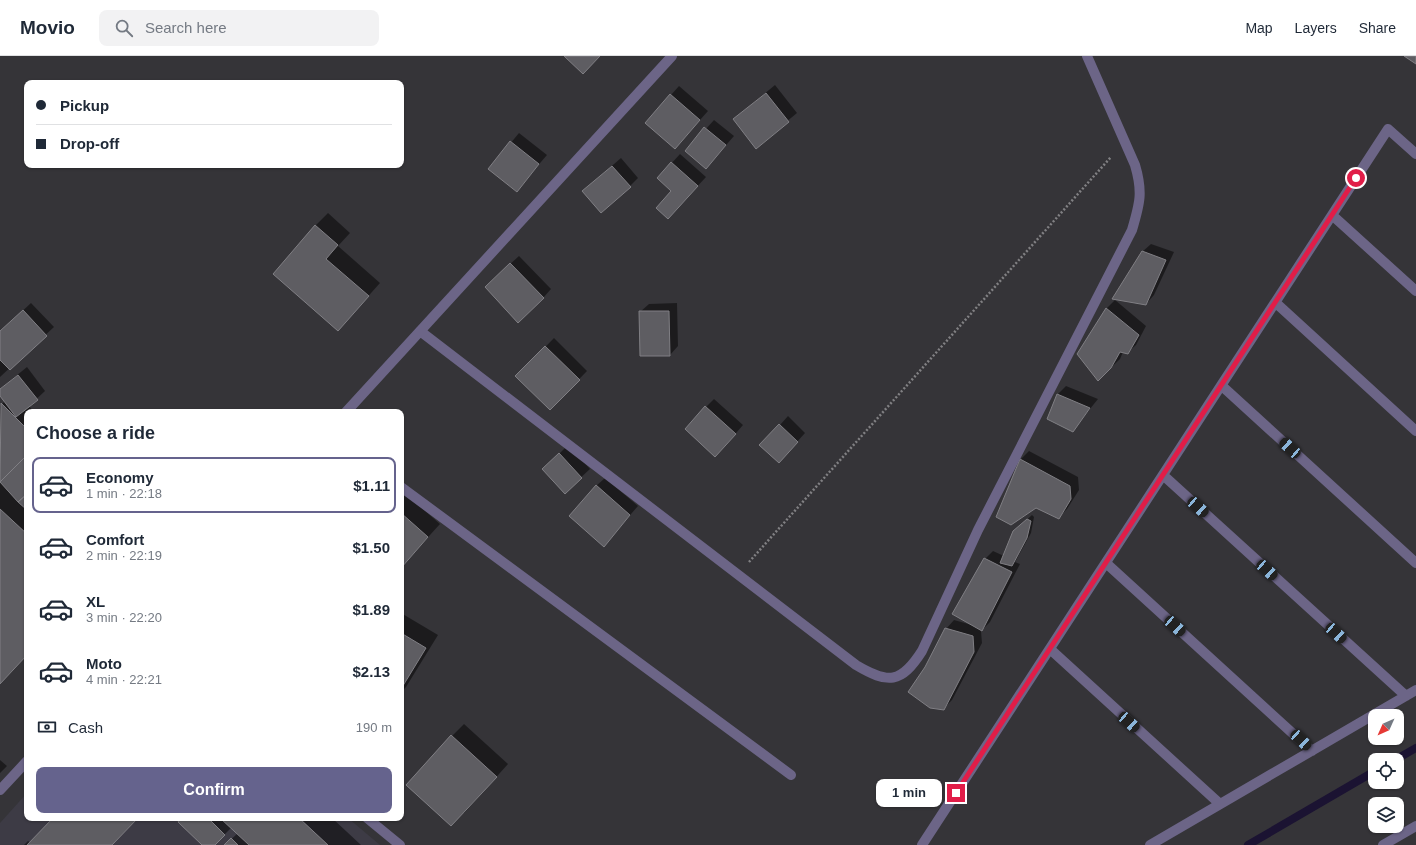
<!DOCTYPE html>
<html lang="en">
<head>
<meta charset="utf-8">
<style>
	body { margin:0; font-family:Helvetica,sans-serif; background:#f2f2f3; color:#1f2937; height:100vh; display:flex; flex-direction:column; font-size:15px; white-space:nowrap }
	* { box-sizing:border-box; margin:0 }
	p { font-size:13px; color:#747a83 }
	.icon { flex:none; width:22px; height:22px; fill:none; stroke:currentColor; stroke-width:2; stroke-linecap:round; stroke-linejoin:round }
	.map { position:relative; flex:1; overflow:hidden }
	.drawer { position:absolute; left:24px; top:353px; width:380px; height:412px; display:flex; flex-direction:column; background:#fff; border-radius:8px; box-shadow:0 1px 3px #0004 }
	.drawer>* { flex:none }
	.banner { position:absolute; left:24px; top:24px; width:380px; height:88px; border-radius:8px; box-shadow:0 1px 3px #0004; display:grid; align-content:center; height:88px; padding:0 12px; background:#fff }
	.needle { width:26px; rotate:225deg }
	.controls { position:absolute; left:1368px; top:653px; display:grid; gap:8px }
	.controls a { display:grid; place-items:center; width:36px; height:36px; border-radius:8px; background:#fff; box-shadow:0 1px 3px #0004; font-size:20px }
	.end { position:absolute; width:18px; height:18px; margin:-9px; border:5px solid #e11d48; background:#fff; box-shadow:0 0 0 2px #fff }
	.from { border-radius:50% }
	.bubble { position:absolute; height:28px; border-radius:8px; background:#fff; box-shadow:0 1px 3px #0004; font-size:13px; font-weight:800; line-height:28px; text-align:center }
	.car { position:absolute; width:12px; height:24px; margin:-12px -6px; border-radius:5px; box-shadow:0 0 3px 1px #0007; background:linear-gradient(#222 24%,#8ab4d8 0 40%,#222 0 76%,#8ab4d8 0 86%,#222 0) }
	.banner b { display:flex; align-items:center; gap:14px; height:38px; font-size:15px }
	.banner b+b { border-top:1px solid #e0e1e3 }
	.banner i { width:10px; height:10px; background:#1f2937 }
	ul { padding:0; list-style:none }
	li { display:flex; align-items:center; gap:12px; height:56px; margin:0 8px 6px; padding:0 4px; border:2px solid transparent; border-radius:8px }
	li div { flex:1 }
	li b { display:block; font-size:15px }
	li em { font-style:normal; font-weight:800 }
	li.active { border-color:#65638d }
	li>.icon { width:36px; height:36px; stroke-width:1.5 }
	h2 { padding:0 12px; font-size:18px; line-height:48px }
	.pay { display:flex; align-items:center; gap:10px; height:44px; padding:0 12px; font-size:15px }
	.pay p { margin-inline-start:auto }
	.action { display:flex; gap:8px; margin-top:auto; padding:8px 12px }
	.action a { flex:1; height:46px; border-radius:8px; background:#65638d; color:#fff; font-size:16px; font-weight:800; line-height:46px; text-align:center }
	header { display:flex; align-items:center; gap:24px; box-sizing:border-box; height:56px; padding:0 20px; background:#fff; border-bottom:1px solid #e0e1e3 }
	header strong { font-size:19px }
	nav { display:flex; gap:22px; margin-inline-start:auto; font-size:14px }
	.search { width:280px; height:36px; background:#f2f2f3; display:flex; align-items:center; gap:10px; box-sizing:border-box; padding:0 14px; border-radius:8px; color:#747a83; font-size:15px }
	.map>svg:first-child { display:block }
	.built { fill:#3d3b45 }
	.shadow { fill:#0007 }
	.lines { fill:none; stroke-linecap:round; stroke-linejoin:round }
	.stream { stroke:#1b1332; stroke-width:8 }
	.building { fill:#5e5d62; stroke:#807f84 }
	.path { stroke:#818083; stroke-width:2.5; stroke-dasharray:2 2; stroke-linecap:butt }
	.minor { stroke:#6c6587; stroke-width:10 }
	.route { stroke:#e11d48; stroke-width:5 }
</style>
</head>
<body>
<header>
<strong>Movio</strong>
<div class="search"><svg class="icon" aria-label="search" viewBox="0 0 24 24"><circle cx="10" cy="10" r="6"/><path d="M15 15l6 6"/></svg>Search here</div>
<nav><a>Map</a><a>Layers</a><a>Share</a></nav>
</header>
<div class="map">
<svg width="1416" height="789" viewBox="0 0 1416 789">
	<rect width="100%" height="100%" fill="#353438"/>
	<!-- built -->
	<path class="built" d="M27,737V762H348L380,789H0V767Z"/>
	<!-- shadow -->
	<path class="shadow" d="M775,29L797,57L756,91L734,63Z
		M679,30L708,55L675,92L646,67Z
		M714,64L734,80L706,112L686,95Z
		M519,77L547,99L516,135L489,113Z
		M680,98L706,121L668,162L672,135L658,122Z
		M621,102L638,122L630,130L592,127Z
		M328,157L350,177L338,190L380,227L338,274L315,170Z
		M1151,188L1174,196L1154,239L1146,248L1142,196Z
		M519,200L551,233L543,242L494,223Z
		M1115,244L1146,270L1136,289L1127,297L1123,296L1120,303L1099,323L1078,298L1107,252Z
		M31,247L54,271L0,321V276Z
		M677,247L678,290L670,299L640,256L649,248Z
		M554,282L587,315L550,353L517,320Z
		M27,311L45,335L29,350L34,356H27V599L0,628V350L5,345L0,339V333Z
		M1066,330L1098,343L1073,374L1049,362L1058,338Z
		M714,343L743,369L724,391L706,351Z
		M788,360L805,377L787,397L780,369Z
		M568,389L590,413L565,436L544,413Z
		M1029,395L1078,421L1079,434L1067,453L1059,461L1036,451L997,460L1021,403Z
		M605,422L638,450L604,489L596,430Z
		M401,434L440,468L401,511Z
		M1032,459L1034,461L1031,477L1015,506L1020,508L990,566L981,575L982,587L952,644L943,653L925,612L946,573L954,564L972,569L985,503L993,495L1004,500L1019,471Z
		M401,557L438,579L406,631L401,636Z
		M464,668L508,708L464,757L452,680Z
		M0,704L7,710L0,717Z
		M54,762H138L112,789H24L28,785L31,787Z
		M183,762H332L361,789H225L238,777L232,771L214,789H203Z"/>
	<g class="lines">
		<!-- stream -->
		<path class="stream" d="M1395,704L1416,692
			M1248,789L1375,715"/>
	</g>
	<!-- building -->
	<path class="building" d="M564,0H600L583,18Z
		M1404,0H1416V8Z
		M766,37L789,66L756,93L733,63Z
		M670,38L700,64L675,93L645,67Z
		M704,71L726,89L706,113L685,95Z
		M510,85L539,108L517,136L488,113Z
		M671,106L698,130L668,163L656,152L671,135L657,122Z
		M612,110L631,131L601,157L582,135Z
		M315,169L338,189L326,203L369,240L338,275L273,218Z
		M1142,195L1166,204L1146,249L1112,243Z
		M510,207L544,242L518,267L485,231Z
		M1106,252L1139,279L1128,298L1120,296L1111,312L1098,325L1077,298Z
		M23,254L47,280L10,314L0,304V275Z
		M639,255H669L670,300H640Z
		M545,290L580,324L550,354L515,320Z
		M18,319L38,344L16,361L0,340V333Z
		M1057,338L1090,352L1073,376L1047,363Z
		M1,347L27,373V399L0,426Z
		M705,350L736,378L715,401L685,373Z
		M779,368L798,386L779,407L759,389Z
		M559,397L582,422L565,438L542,413Z
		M27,399V438L18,446L0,426Z
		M1020,403L1070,430L1071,443L1059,463L1036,452L1011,469L996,461Z
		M596,429L630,459L604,491L569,460Z
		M27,438V454L18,446Z
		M0,453L27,478V599L0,628Z
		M401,457L428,481L401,512Z
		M1027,463L1031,465L1027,482L1012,510L1000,507L1013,475Z
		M984,502L1012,516L982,575L952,558Z
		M945,572L973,580L974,596L944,654L930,652L908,636L925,611Z
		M401,577L426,592L401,633Z
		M451,679L497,721L451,770L406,729Z
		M53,762H138L112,789H27Z
		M181,762H208L225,779L215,789H202L178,766Z
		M220,762H299L328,789H249Z
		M231,782L238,789H224Z"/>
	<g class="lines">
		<!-- path -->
		<path class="path" d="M749,506L1111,101"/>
		<!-- minor -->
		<path class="minor" d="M1332,159L1416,235
			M1276,247L1416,375
			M420,275L856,609C888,628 901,628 922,595L978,474L1132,174C1140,147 1143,136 1135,109L1087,0
			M1222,330L1416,507
			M346,356L672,0
			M1163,419L1406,640
			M401,431L791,719
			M1106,507L1312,695
			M1050,593L1220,748
			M0,734L27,705
			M367,762L400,789
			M922,789L1388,73L1416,98
			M1150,789L1416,634
			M1383,789L1416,770"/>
	</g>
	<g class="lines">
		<!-- route -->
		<path class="route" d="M956,737L1356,122"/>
	</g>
</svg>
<div class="controls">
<a><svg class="needle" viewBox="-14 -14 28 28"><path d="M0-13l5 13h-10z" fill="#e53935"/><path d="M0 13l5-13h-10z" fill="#747a83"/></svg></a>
<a><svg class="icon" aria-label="locate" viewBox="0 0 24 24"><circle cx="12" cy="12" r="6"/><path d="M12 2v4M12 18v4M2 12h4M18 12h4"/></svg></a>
<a><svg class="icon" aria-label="layers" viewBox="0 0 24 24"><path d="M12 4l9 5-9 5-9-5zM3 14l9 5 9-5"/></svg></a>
</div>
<i class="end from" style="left:1356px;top:122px"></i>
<i class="end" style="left:956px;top:737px"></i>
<div class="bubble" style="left:876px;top:723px;width:66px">1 min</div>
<i class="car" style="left:1290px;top:392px;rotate:312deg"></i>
<i class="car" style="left:1198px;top:451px;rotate:132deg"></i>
<i class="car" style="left:1267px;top:514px;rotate:132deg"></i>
<i class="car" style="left:1175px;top:570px;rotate:132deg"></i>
<i class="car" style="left:1336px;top:577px;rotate:132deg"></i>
<i class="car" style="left:1129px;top:666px;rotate:132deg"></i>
<i class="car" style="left:1301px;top:684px;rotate:133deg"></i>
<div class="banner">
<b><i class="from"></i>Pickup</b>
<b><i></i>Drop-off</b>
</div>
<section class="drawer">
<h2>Choose a ride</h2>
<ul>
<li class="active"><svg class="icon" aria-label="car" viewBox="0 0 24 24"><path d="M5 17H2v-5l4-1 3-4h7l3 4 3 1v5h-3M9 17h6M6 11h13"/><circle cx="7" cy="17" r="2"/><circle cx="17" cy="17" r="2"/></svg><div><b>Economy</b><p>1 min · 22:18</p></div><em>$1.11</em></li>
<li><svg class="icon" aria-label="car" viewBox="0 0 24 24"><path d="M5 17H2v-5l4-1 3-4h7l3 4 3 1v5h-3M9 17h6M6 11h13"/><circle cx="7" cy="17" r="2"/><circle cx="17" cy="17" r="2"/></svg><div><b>Comfort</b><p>2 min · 22:19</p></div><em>$1.50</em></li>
<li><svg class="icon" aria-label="car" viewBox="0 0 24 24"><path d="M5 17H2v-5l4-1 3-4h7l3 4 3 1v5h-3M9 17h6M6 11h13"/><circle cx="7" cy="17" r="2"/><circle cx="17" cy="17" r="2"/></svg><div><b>XL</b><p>3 min · 22:20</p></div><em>$1.89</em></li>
<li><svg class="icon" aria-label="car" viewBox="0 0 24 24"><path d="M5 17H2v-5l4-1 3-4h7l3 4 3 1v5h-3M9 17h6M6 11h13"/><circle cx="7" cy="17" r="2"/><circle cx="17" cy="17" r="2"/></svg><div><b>Moto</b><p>4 min · 22:21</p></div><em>$2.13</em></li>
</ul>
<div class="pay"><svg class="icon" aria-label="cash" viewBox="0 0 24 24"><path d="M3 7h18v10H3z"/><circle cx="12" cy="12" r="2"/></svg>Cash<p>190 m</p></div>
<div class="action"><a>Confirm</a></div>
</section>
</div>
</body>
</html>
